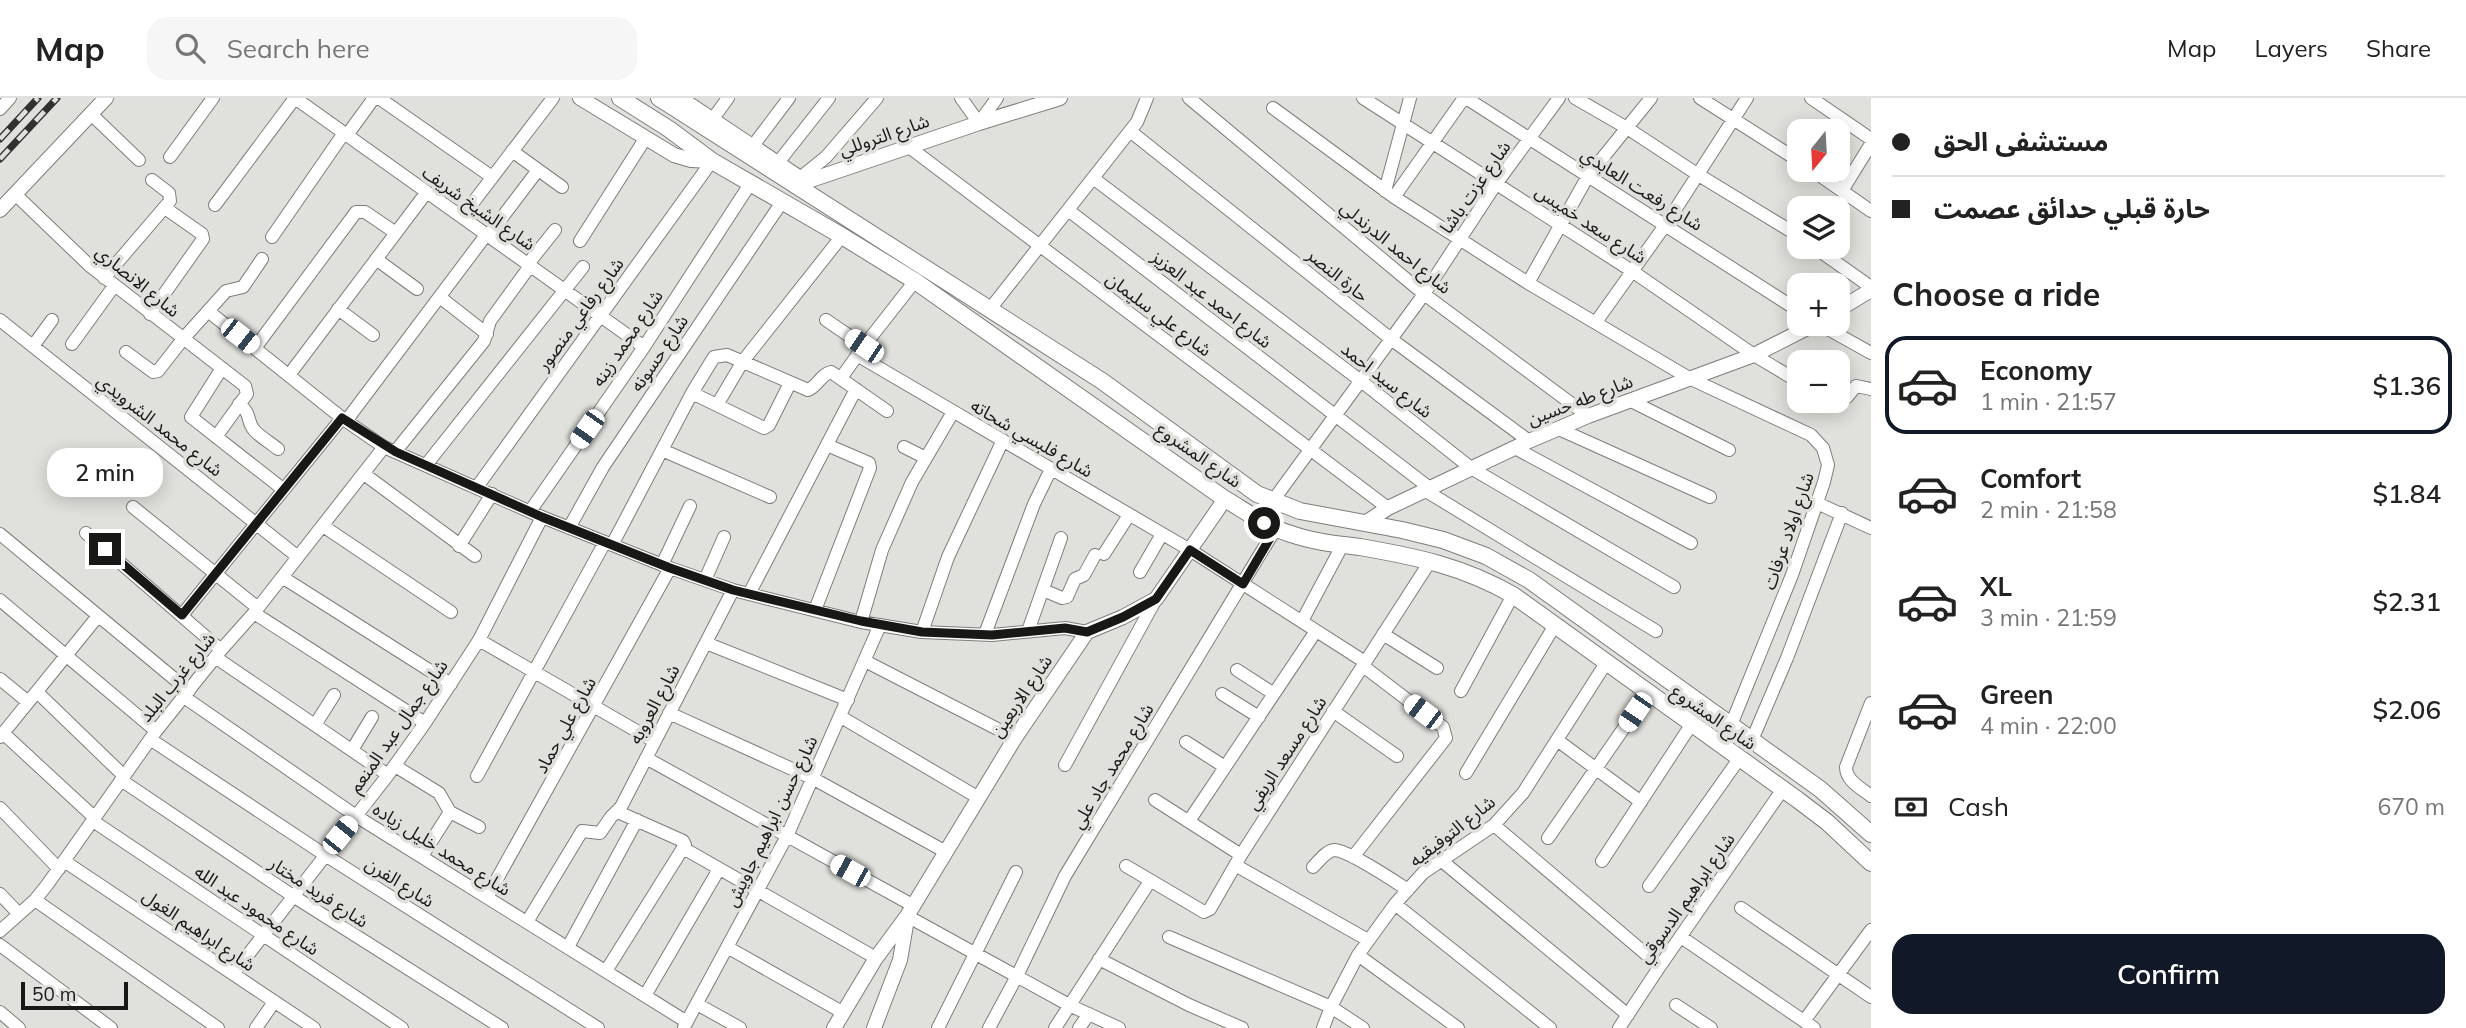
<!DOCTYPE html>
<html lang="en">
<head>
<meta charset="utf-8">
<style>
	body { margin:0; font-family:Mulish,"Noto Sans Arabic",sans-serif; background:#f6f6f6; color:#222; height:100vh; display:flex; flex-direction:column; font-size:26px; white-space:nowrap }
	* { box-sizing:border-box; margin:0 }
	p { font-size:23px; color:#767676 }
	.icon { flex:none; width:38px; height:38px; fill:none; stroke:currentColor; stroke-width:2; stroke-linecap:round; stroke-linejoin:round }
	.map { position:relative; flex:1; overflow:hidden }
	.sheet { display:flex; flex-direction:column; background:#fff; width:595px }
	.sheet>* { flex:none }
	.hud { display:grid; align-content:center; height:154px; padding:0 21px; background:#fff }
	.needle { width:46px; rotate:198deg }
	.fabs { position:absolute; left:1787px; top:21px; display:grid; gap:14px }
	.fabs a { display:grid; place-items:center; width:63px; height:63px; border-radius:14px; background:#fff; box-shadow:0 4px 18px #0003; font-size:35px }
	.scale { position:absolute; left:21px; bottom:18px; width:107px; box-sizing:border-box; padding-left:7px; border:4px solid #181917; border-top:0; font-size:19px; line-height:24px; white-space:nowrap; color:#181917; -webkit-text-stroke:5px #e0e0dc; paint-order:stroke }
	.end { position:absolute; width:32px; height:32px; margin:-16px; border:9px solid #181917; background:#fff; box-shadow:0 0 0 4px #fff }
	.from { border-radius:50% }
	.bubble { position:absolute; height:49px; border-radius:21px; background:#fff; box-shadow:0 4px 18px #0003; font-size:23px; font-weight:600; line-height:49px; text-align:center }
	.car { position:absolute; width:21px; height:42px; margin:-21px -10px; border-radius:9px; box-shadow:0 0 5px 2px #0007; background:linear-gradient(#fff 24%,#345 0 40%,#fff 0 76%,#345 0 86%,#fff 0) }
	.hud b { display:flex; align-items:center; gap:24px; height:66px; font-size:26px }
	.hud b+b { border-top:2px solid #e0e0e0 }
	.hud i { width:18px; height:18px; background:#222 }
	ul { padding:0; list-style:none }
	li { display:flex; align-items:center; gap:21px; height:98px; margin:0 14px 10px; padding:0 7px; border:4px solid transparent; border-radius:21px }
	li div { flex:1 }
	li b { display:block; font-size:26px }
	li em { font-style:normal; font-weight:600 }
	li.selected { border-color:#111827 }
	li>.icon { width:63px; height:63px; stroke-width:1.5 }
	h2 { padding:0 21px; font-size:32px; line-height:84px }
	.pay { display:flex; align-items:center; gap:18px; height:77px; padding:0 21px; font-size:26px }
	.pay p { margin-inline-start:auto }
	.action { display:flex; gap:14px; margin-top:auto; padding:14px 21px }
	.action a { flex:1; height:80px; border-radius:21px; background:#111827; color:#fff; font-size:28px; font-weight:600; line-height:80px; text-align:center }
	header { display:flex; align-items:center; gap:42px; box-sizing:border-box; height:98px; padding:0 35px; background:#fff; border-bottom:2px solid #e0e0e0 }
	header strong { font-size:33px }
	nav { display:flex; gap:38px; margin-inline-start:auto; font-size:24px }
	.search { width:490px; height:63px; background:#f6f6f6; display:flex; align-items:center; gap:18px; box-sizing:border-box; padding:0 24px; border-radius:21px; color:#767676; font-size:26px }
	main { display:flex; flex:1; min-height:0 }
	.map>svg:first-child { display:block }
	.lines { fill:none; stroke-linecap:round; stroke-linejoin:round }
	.minor-casing { stroke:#7d7e7a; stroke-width:14 }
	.tertiary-casing { stroke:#7d7e7a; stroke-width:16 }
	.secondary-casing { stroke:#7d7e7a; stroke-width:18 }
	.minor { stroke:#fff; stroke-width:12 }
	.tertiary { stroke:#fff; stroke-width:14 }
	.secondary { stroke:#fff; stroke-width:16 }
	.rail-casing { stroke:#313230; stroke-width:7 }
	.rail { stroke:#e0e0dc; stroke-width:4.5; stroke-dasharray:13; stroke-linecap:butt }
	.route { stroke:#181917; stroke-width:9 }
	.labels { text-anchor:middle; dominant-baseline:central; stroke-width:7; stroke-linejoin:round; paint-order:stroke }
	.street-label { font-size:18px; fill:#181917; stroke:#e0e0dc }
</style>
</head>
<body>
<header>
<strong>Map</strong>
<div class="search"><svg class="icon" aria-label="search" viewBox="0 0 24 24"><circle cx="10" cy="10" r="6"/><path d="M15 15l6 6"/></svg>Search here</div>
<nav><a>Map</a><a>Layers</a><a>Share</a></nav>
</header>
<main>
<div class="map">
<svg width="1871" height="930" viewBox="0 0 1871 930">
	<rect width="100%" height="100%" fill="#e0e0dc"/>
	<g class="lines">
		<!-- minor casing -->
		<g class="minor-casing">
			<path id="minor" d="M295,0L644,249
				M379,0L492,79
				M961,0L979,25L997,0
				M1189,0L1424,196L1588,318
				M1363,0L1632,173L1754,257L1799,284
				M1466,0L1799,213
				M1575,0L1627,30L1697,76L1799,138
				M1700,0L1799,63
				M1811,0L1871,41
				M1273,10L1394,99L1528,185L1689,280L1811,337L1823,350L1828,367L1824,384L1792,477L1731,627
				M0,11L10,0
				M91,16L139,62
				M712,22L728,0
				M1130,33L1391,241L1529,343
				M347,37L374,0
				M752,49L789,0
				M909,49L1388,410
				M512,53L562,89
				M170,59L213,0
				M777,66L829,0
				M1812,72L1871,113
				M1093,80L1361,283L1471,370L1674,489
				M795,84L826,59L877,0
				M1843,91L1871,46
				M1385,93L1410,0
				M15,96L90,168L245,288L247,296L216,339
				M1394,99L1464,0
				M215,107L295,0
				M1068,112L1431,391
				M462,119L553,0
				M488,138L538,72
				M272,139L344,35
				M580,143L645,41
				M1814,149L1871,189
				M376,161L417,191
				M528,166L555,132
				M104,180L170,103L169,95L152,82
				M1528,185L1588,78L1651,0
				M441,200L487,236
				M338,211L373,237
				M990,211L1137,24L1147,0
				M208,213L342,320L384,349L542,419L670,470L733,492L861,524L922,534L992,537L1065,530L1087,534
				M150,216L203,141L202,136L165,110
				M0,222L298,459
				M826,222L864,248
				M1596,224L1666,126L1747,0
				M1819,226L1871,255
				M72,246L114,188
				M33,248L52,222
				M255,250L356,114H365L396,135
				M126,254L153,274L158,273L183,241L226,193L243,189L262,161
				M857,257L1190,452L1365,564
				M222,270L191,319L284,392
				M289,277L426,95
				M841,280L864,248L915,183
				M692,295L764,330L769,327L790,285
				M1838,302L1847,299L1856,288L1871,291
				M1631,303L1729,352
				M239,306C252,316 246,322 254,332C260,339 271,345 278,351
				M717,307L743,263L842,138
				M346,323L486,137
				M1559,331L1710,399
				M904,349L926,360
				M1515,350L1691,445
				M662,352L770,399
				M395,354L484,243L490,223L530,168
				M426,367L583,169
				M364,376L475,458
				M477,389L712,63
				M1426,393L1656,533
				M1272,404L1424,196L1496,86L1559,0
				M1817,405L1871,430
				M133,409L258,510
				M531,412L644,249L750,86
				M323,428L451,514
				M569,430L603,369L782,104
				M86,435L221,552
				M0,436L189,593
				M612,447L692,295L714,259L727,257L808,292C818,288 821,276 831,274L887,313
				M459,448L492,396
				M1104,456L1129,417
				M662,467L690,408
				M1140,474L1162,436
				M282,479L451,586
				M705,482L724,439
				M1043,492L1062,500L1067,499L1075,481L1084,477L1095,457
				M749,496L856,291
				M0,502L156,633
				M815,512L870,370L869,365L827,347
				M254,515L425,625
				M182,517L342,320
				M1302,523L1343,446
				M861,524L882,452L912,384L953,314
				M1028,533L1061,440
				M922,534L948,459L1003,342
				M985,536L1034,406L1051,371
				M1383,536L1437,570
				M479,542L654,643
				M706,545L848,602
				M215,559L388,677
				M865,563L1015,640
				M1237,572L1274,596
				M0,581L28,604
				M1461,593L1513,497
				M37,594L124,678
				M1222,596L1259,619
				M184,599L356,718L687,924
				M1871,605L1846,669C1846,683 1861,690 1871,698
				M1333,613L1397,658
				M669,615L814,681L946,754
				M841,619L979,700
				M315,627L334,597
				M3,635L95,720
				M0,639L98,518
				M150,641L325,757L598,930
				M1557,642L1641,704
				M1752,642L1787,560L1842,415
				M1186,644L1225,669
				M352,652L372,619
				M646,660L914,808
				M1065,667L1156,501
				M395,668L439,695L450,714L479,729
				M1466,675L1555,527
				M477,678L605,444
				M121,682L293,798L502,930
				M1155,702L1241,757
				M0,710L59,771
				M618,714L683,743L685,747L683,750
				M93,723L402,930
				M1189,723L1316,533
				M1494,727L1660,868
				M1548,740L1648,595
				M683,750L876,860
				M422,758L450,714
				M1353,759L1446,640L1443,629L1363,568
				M64,763L314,930
				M1442,763L1628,917
				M1602,763L1691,627
				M1235,767L1368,842
				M1126,768L1199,811L1204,814L1210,811L1241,757L1431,462
				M1313,769C1319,763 1326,753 1334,752C1348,752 1394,783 1408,792
				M1649,788L1739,661
				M0,796L19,816
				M487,799L670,470
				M35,802L218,930
				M1395,806L1550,930
				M1741,810L1871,899
				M907,818L1069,907L1119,930
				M527,824L582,733L600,735L611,719L621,709L733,492
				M0,833L35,802L47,787L156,633L221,552L254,515L384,349
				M1169,839L1331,909L1363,930
				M1681,839L1814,930
				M0,847L111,930
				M568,849L637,722
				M727,849L842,914
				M1358,857L1458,930
				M1099,861L1189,907L1242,930
				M606,873L683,750
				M233,876L388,677L425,625L479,542L542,419
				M646,896L719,771
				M697,906L740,930
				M1676,907L1711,930
				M0,914L19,930
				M1804,923L1871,832
				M684,929L787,738L880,527
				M256,930L274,904
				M938,930L1016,774
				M989,930L1017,878L1065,778L1276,430
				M1055,930L1150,783
				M1079,930L1089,916
				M1323,930L1331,909L1358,857L1395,806L1423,775L1494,727L1523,695L1606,565
				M1619,930L1660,868L1783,691"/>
		</g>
		<!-- tertiary casing -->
		<g class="tertiary-casing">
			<path id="tertiary" d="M580,0L674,57L691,62L712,63
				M680,0L800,80L811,82L979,25L1060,0
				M0,112L106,0
				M1838,212L1871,192
				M1365,425L1388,410L1529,343L1588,318L1754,257L1815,226
				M834,930L876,860L907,818L1015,640L1087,534L1123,519L1156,501L1225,401
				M874,930L900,862L907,821"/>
		</g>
		<!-- secondary casing -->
		<g class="secondary-casing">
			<path id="secondary" d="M620,0L669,31L712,63L842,138L915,183L1225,401C1247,414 1267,429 1291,436C1314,444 1337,446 1360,449C1417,459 1462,468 1513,497L1798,702L1827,724L1871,765
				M659,0L1102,283L1257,396L1300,413L1402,432L1443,442L1486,458L1529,482L1820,691L1871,736"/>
		</g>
		<!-- minor -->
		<use href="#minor" class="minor"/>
		<!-- tertiary -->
		<use href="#tertiary" class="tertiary"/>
		<!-- secondary -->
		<use href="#secondary" class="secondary"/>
		<!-- rail casing -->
		<g class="rail-casing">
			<path id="rail" d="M0,41L38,0
				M0,61L57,0"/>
		</g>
		<!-- rail -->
		<use href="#rail" class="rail"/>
	</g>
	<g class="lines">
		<!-- route -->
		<path class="route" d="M105,451L182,517L342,320L396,354L542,419L670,470L733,492L861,523L922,534L992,537L1065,530L1087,534L1123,519L1156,501L1190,452L1243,486L1276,430L1264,425"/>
	</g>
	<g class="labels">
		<!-- street labels -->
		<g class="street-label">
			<text transform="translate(884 37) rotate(-19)">شارع التروللي</text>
			<text transform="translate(1475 89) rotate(-55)">شارع عزت باشا</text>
			<text transform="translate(1642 91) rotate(32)">شارع رفعت العابدي</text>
			<text transform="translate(479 110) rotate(35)">شارع الشيخ شريف</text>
			<text transform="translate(1591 126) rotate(33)">شارع سعد خميس</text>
			<text transform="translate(1396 149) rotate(39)">شارع احمد الدرندلي</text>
			<text transform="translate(1338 177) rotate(39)">حارة النصر</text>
			<text transform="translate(138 183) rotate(39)">شارع الانصاري</text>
			<text transform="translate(1212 201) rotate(38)">شارع احمد عبد العزيز</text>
			<text transform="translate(580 216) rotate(-54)">شارع رفاعي منصور</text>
			<text transform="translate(1159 216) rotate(37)">شارع علي سليمان</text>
			<text transform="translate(627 240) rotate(-56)">شارع محمد زينه</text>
			<text transform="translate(659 255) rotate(-56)">شارع حسونه</text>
			<text transform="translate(1387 282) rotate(38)">شارع سيد احمد</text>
			<text transform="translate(1580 302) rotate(-21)">شارع طه حسين</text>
			<text transform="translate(160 327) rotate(38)">شارع محمد الشرويدي</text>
			<text transform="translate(1032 340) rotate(30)">شارع فلبسي شحاته</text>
			<text transform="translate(1199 357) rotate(35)">شارع المشروع</text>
			<text transform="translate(1788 433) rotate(-71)">شارع اولاد عرفات</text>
			<text transform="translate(177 579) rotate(-51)">شارع غرب البلد</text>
			<text transform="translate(1021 598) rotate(-56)">شارع الاربعين</text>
			<text transform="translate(654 606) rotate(-62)">شارع العروبه</text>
			<text transform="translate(1714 619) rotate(35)">شارع المشروع</text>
			<text transform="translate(565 627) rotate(-61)">شارع علي حماد</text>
			<text transform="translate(398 628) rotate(-55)">شارع جمال عبد المنعم</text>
			<text transform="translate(1286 655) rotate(-57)">شارع مسعد الريفي</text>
			<text transform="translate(1112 668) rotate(-59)">شارع محمد جاد علي</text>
			<text transform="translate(771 723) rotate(-64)">شارع حسن ابراهيم جاويش</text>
			<text transform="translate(1452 733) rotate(-38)">شارع التوفيقيه</text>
			<text transform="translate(442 751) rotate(32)">شارع محمد خليل زياده</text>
			<text transform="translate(400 784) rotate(32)">شارع الفرن</text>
			<text transform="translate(319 794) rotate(33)">شارع فريد مختار</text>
			<text transform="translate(1686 800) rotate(-55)">شارع ابراهيم الدسوقي</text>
			<text transform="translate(257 812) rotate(34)">شارع محمود عبد الله</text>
			<text transform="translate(199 832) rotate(34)">شارع ابراهيم الغول</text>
		</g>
	</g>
</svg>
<div class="fabs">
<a><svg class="needle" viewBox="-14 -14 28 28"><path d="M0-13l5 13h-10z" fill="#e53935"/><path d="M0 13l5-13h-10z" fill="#767676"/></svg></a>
<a><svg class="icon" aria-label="layers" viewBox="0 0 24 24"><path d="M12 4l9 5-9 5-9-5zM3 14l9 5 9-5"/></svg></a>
<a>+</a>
<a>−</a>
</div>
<div class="scale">50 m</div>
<i class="end from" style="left:1264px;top:425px"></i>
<i class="end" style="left:105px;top:451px"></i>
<div class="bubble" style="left:47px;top:350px;width:116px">2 min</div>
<i class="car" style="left:240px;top:238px;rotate:128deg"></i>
<i class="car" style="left:864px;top:248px;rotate:304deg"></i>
<i class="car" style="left:587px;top:331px;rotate:215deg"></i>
<i class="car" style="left:1423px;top:614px;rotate:307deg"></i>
<i class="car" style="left:1635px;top:614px;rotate:214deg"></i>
<i class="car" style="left:340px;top:737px;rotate:39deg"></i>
<i class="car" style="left:850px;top:773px;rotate:299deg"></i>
</div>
<section class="sheet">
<div class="hud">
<b><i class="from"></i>مستشفى الحق</b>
<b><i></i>حارة قبلي حدائق عصمت</b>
</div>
<h2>Choose a ride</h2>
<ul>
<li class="selected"><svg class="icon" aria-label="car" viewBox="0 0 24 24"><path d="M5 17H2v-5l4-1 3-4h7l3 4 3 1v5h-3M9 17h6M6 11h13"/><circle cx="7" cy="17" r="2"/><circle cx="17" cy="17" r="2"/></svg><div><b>Economy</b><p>1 min · 21:57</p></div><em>$1.36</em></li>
<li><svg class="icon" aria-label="car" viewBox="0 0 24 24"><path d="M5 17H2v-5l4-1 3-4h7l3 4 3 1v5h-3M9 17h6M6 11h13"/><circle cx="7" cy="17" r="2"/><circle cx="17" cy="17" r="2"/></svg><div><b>Comfort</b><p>2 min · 21:58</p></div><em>$1.84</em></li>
<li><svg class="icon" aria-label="car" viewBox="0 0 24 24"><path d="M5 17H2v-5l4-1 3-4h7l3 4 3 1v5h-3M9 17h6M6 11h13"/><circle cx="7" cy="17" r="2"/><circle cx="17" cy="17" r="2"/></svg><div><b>XL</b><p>3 min · 21:59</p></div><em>$2.31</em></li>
<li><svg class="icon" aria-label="car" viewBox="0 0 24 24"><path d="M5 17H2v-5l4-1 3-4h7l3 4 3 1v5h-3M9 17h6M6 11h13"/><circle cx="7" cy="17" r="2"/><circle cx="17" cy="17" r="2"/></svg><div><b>Green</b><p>4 min · 22:00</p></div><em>$2.06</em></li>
</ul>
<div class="pay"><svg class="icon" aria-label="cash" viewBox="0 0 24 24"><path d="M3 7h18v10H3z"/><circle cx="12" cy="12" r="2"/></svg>Cash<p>670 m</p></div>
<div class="action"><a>Confirm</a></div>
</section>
</main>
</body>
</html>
